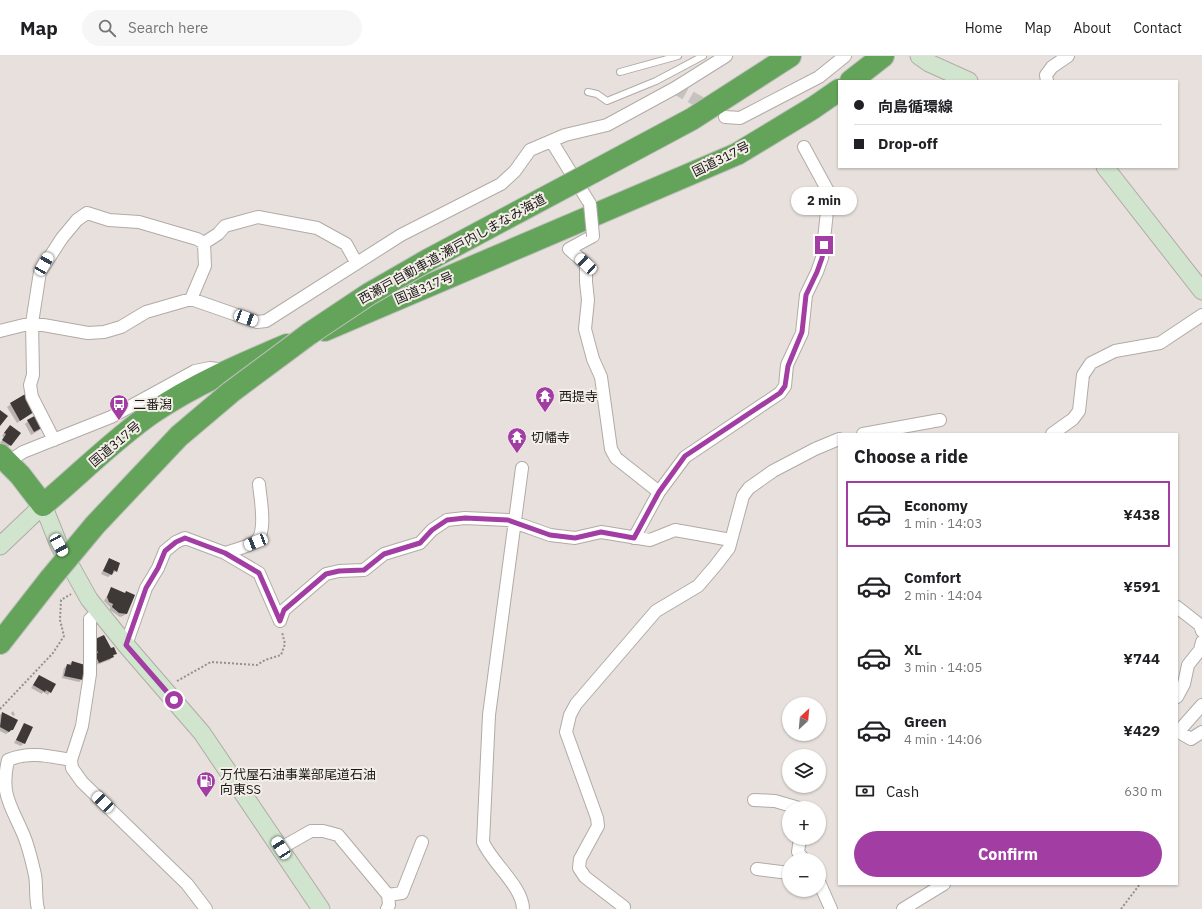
<!DOCTYPE html>
<html lang="en">
<head>
<meta charset="utf-8">
<style>
	body { margin:0; font-family:"IBM Plex Sans","Noto Sans JP",sans-serif; background:#f6f6f6; color:#202124; height:100vh; display:flex; flex-direction:column; font-size:15px; white-space:nowrap }
	* { box-sizing:border-box; margin:0 }
	p { font-size:13px; color:#757577 }
	.icon { flex:none; width:22px; height:22px; fill:none; stroke:currentColor; stroke-width:2; stroke-linecap:round; stroke-linejoin:round }
	.map { position:relative; flex:1; overflow:hidden }
	.side { position:absolute; left:838px; top:377px; width:340px; height:452px; display:flex; flex-direction:column; background:#fff; border-radius:0px; box-shadow:0 1px 3px #0004 }
	.side>* { flex:none }
	.guide { position:absolute; left:838px; top:24px; width:340px; height:88px; border-radius:0px; box-shadow:0 1px 3px #0004; display:grid; align-content:center; height:88px; padding:0 16px; background:#fff }
	.needle { width:26px; rotate:26deg }
	.tools { position:absolute; left:782px; top:641px; display:grid; gap:8px }
	.tools a { display:grid; place-items:center; width:44px; height:44px; border-radius:50%; background:#fff; box-shadow:0 1px 3px #0004; font-size:20px }
	.end { position:absolute; width:18px; height:18px; margin:-9px; border:5px solid #a23ea3; background:#fff; box-shadow:0 0 0 2px #fff }
	.from { border-radius:50% }
	.bubble { position:absolute; height:28px; border-radius:14px; background:#fff; box-shadow:0 1px 3px #0004; font-size:13px; font-weight:700; line-height:28px; text-align:center }
	.car { position:absolute; width:12px; height:24px; margin:-12px -6px; border-radius:5px; box-shadow:0 0 3px 1px #0007; background:linear-gradient(#fff 24%,#345 0 40%,#fff 0 76%,#345 0 86%,#fff 0) }
	.guide b { display:flex; align-items:center; gap:14px; height:38px; font-size:15px }
	.guide b+b { border-top:1px solid #e0e0e0 }
	.guide i { width:10px; height:10px; background:#202124 }
	ul { padding:0; list-style:none }
	li { display:flex; align-items:center; gap:12px; height:66px; margin:0 8px 6px; padding:0 8px; border:2px solid transparent; border-radius:0px }
	li div { flex:1 }
	li b { display:block; font-size:15px }
	li em { font-style:normal; font-weight:700 }
	li.current { border-color:#a23ea3 }
	li>.icon { width:36px; height:36px; stroke-width:1.5 }
	h2 { padding:0 16px; font-size:18px; line-height:48px }
	.pay { display:flex; align-items:center; gap:10px; height:44px; padding:0 16px; font-size:15px }
	.pay p { margin-inline-start:auto }
	.primary-button { display:flex; gap:8px; margin-top:auto; padding:8px 16px }
	.primary-button a { flex:1; height:46px; border-radius:24px; background:#a23ea3; color:#fff; font-size:16px; font-weight:700; line-height:46px; text-align:center }
	header { display:flex; align-items:center; gap:24px; box-sizing:border-box; height:56px; padding:0 20px; background:#fff; border-bottom:1px solid #e0e0e0 }
	header strong { font-size:19px }
	nav { display:flex; gap:22px; margin-inline-start:auto; font-size:14px }
	.search { width:280px; height:36px; background:#f6f6f6; display:flex; align-items:center; gap:10px; box-sizing:border-box; padding:0 14px; border-radius:22px; color:#757577; font-size:15px }
	.map>svg:first-child { display:block }
	.shadow { fill:#0003 }
	.building { fill:#3e3936 }
	.lines { fill:none; stroke-linecap:round; stroke-linejoin:round }
	.street-tunnel { stroke:#c8c2be; stroke-width:12; stroke-dasharray:12 6; stroke-linecap:butt }
	.lane-casing { stroke:#b1aba7; stroke-width:8 }
	.street-casing { stroke:#b1aba7; stroke-width:14 }
	.secondary-casing { stroke:#b1aba7; stroke-width:19 }
	.highway-casing { stroke:#bfbfbe; stroke-width:24 }
	.path { stroke:#95908d; stroke-width:2; stroke-dasharray:2 2; stroke-linecap:butt }
	.lane { stroke:#fff; stroke-width:6 }
	.street { stroke:#fff; stroke-width:12 }
	.secondary { stroke:#d0e4ce; stroke-width:17 }
	.highway { stroke:#64a45a; stroke-width:22 }
	.street-bridge-casing { stroke:#b1aba7; stroke-width:14; stroke-linecap:butt }
	.highway-bridge-casing { stroke:#bfbfbe; stroke-width:24; stroke-linecap:butt }
	.street-bridge { stroke:#fff; stroke-width:12 }
	.highway-bridge { stroke:#64a45a; stroke-width:22 }
	.route { stroke:#a23ea3; stroke-width:5 }
	.labels { text-anchor:middle; dominant-baseline:central; stroke-width:4; stroke-linejoin:round; paint-order:stroke }
	.street-label { font-size:13px; fill:#1b1917; stroke:#f4eee9 }
	.poi-label { font-size:13px; fill:#1b1917; stroke:#f4eee9; text-anchor:start }
</style>
</head>
<body>
<header>
<strong>Map</strong>
<div class="search"><svg class="icon" aria-label="search" viewBox="0 0 24 24"><circle cx="10" cy="10" r="6"/><path d="M15 15l6 6"/></svg>Search here</div>
<nav><a>Home</a><a>Map</a><a>About</a><a>Contact</a></nav>
</header>
<div class="map">
<svg width="1202" height="853" viewBox="0 0 1202 853">
	<rect width="100%" height="100%" fill="#e7e0dc"/>
	<!-- shadow -->
	<path class="shadow" d="M26,338L36,354L17,367L7,351Z
		M28,365L43,372L31,379L25,368Z
		M7,373L10,389L7,392L0,387L4,382L2,380Z
		M109,503L116,515L108,521L101,518Z
		M111,533L126,558L123,560L120,561L110,554V551L104,545Z
		M93,584L111,594L115,598L110,604L96,609Z
		M72,606L82,623L79,626L62,622L64,612Z
		M39,620L50,636L48,639L43,636L42,638L31,632Z
		M13,655L15,659L13,660L11,657Z
		M2,657L12,674L6,678L0,675V659Z
		M25,668L24,687L21,690L14,687Z"/>
	<!-- building -->
	<path class="building" d="M27,337L37,354L20,365L10,347Z
		M0,354L8,360L0,370Z
		M40,357L47,369L34,376L27,364Z
		M10,369L21,377L11,390L2,384L6,378L4,377Z
		M109,502L120,507L117,516L114,514L112,519L103,515Z
		M111,531L125,537L126,535L135,539L127,558L119,557L112,551L113,548L109,546L107,541Z
		M104,579L111,592L114,591L117,598L113,599L114,601L99,607L95,598L98,597L93,584Z
		M72,605L85,609L83,624L64,620L67,608L71,609Z
		M39,619L56,628L51,637L46,634L45,636L33,629Z
		M2,656L18,664L13,674H11L9,676L0,671Z
		M24,667L33,671L25,688L16,684Z"/>
	<g class="lines">
		<!-- street-tunnel -->
		<path class="street-tunnel" d="M675,32L712,53"/>
		<!-- lane casing -->
		<g class="lane-casing">
			<path id="lane" d="M620,16L678,0
				M588,36L597,38L607,45L656,25L703,0"/>
		</g>
		<!-- street casing -->
		<g class="street-casing">
			<path id="street" d="M1047,25L1046,19L1052,11L1068,0
				M725,61L740,62L819,21L845,0
				M552,86L590,148
				M593,180L569,193L586,208V226L588,244L585,273L593,303L601,321L611,393L616,402L659,436
				M204,187L218,178L225,170L258,161L317,172L346,188L356,206
				M0,275L32,267L88,277L104,276L121,271L146,256L191,243L257,266L266,265L401,179L501,128L515,115L530,94L565,79L607,69L675,32L726,0
				M863,378L940,364
				M1052,378L1073,363L1079,355L1083,319L1091,307L1115,295L1160,287L1202,259
				M54,384L32,341L30,329L33,319L32,267L40,216L62,182L77,164L87,157L109,164L139,166L197,183L204,187L205,210L191,243
				M8,406L23,396L111,361L195,315L210,312L225,314
				M522,412L489,659L483,786C492,807 523,831 523,853
				M634,482L659,436L685,401L780,337L785,330L787,309L802,277L806,239L817,216L822,202L829,137L804,91
				M225,497L259,517L280,565
				M1177,551L1200,569L1202,575
				M99,555L90,563V618L82,670L71,704L72,712L82,726L187,828L206,853
				M280,565L284,554L326,518L339,515L364,514L384,498L420,487L432,474L447,464L465,462L508,464L550,479L575,482L601,476L650,484L675,474L731,484
				M126,589L146,532L158,512L165,495L176,486L185,482L225,497C234,494 247,491 255,486C268,478 260,441 259,428
				M1177,641L1184,628L1188,609L1200,594L1202,586
				M1177,675L1191,683L1202,676
				M1178,676L1202,649
				M754,744L775,745L799,752
				M800,782L798,796L804,804
				M281,792L311,775H323L338,779L388,839
				M757,813L789,817
				M819,826L831,853
				M624,851L585,821L579,812L580,803L598,770L597,762L566,676L570,659L576,648L656,555L698,530L716,509L729,492L743,440L749,432L773,415L815,393L839,383
				M38,853C35,842 37,830 35,819C32,806 29,792 24,780C11,749 0,739 8,704C29,695 49,700 71,704
				M387,853L389,849L388,839L402,837L422,786
				M903,853L944,828"/>
		</g>
		<!-- secondary casing -->
		<g class="secondary-casing">
			<path id="secondary" d="M919,0L929,7L969,25
				M1105,111L1202,235
				M0,490L43,449L59,489L89,543L126,589L202,677L321,853"/>
		</g>
		<!-- highway casing -->
		<g class="highway-casing">
			<path id="highway" d="M851,25L883,0
				M593,116L692,63L790,0
				M325,274L737,98L813,52L839,34
				M0,399L20,419L43,449C79,419 113,384 152,357C193,329 242,308 287,289
				M0,587L50,523"/>
		</g>
		<!-- path -->
		<path class="path" d="M177,625L211,606L257,609L265,604L281,599L285,588L282,576
			M0,653L53,597L64,580L60,564L61,544L71,538
			M1121,853L1140,828"/>
		<!-- lane -->
		<use href="#lane" class="lane"/>
		<!-- street -->
		<use href="#street" class="street"/>
		<!-- secondary -->
		<use href="#secondary" class="secondary"/>
		<!-- highway -->
		<use href="#highway" class="highway"/>
		<!-- street-bridge casing -->
		<g class="street-bridge-casing">
			<path id="street-bridge" d="M590,148L593,180"/>
		</g>
		<!-- highway-bridge casing -->
		<g class="highway-bridge-casing">
			<path id="highway-bridge" d="M50,523L95,469L179,380L231,336L309,278L369,238L428,204L593,116"/>
		</g>
		<!-- street-bridge -->
		<use href="#street-bridge" class="street-bridge"/>
		<!-- highway-bridge -->
		<use href="#highway-bridge" class="highway-bridge"/>
	</g>
	<g class="lines">
		<!-- route -->
		<path class="route" d="M174,644L126,589L146,532L158,512L165,495L176,486L185,482L225,497L259,517L280,565L284,554L326,518L339,515L364,514L384,498L420,487L432,474L447,464L465,462L508,464L550,479L575,482L601,476L634,482L659,436L685,400L780,337L785,330L788,310L802,276L806,239L817,216L822,202L824,189"/>
	</g>
	<!-- icons -->
	<defs>
		<g id="temple-pin" transform="scale(1)"><path d="M0 17L-7.5 6A9.5 9.5 0 1 1 7.5 6Z" fill="#a23ea3" stroke="#f4eee9"/><path d="M0-6L5-2H3V0L6.5 2.5H4V6H1.5V3h-3V6H-4V2.5H-6.5L-3 0V-2H-5Z" fill="#fff"/></g>
		<g id="bus-pin" transform="scale(1)"><path d="M0 17L-7.5 6A9.5 9.5 0 1 1 7.5 6Z" fill="#a23ea3" stroke="#f4eee9"/><path d="M-5-6H5V4H4V6H2V4H-2V6H-4V4H-5ZM-3.5-4V0h7V-4ZM-3.5 1.2v1.5H-2V1.2ZM2 1.2v1.5H3.5V1.2Z" fill="#fff"/></g>
		<g id="fuel-pin" transform="scale(1)"><path d="M0 17L-7.5 6A9.5 9.5 0 1 1 7.5 6Z" fill="#a23ea3" stroke="#f4eee9"/><path d="M-5.5-6h7V0h2V4h1.3V-2.5L3-4.5l.8-.8L6-3V5H2.5V1h-1V6h-7ZM-4.2-4.7v3.2H.2V-4.7Z" fill="#fff"/></g>
	</defs>
	<g fill-rule="evenodd">
		<use href="#temple-pin" x="545" y="340"/>
		<use href="#bus-pin" x="119" y="348"/>
		<use href="#temple-pin" x="517" y="381"/>
		<use href="#fuel-pin" x="206" y="725"/>
	</g>
	<g class="labels">
		<!-- street labels -->
		<g class="street-label">
			<text transform="translate(721 103) rotate(-26)">国道317号</text>
			<text transform="translate(452 193) rotate(-29)">西瀬戸自動車道;瀬戸内しまなみ海道</text>
			<text transform="translate(424 232) rotate(-23)">国道317号</text>
			<text transform="translate(115 388) rotate(-40)">国道317号</text>
		</g>
		<!-- poi labels -->
		<g class="poi-label">
			<text x="559" y="340">西提寺</text>
			<text x="133" y="348">二番潟</text>
			<text x="531" y="381">切幡寺</text>
			<text x="220" y="718">万代屋石油事業部尾道石油<tspan x="220" dy="15">向東SS</tspan></text>
		</g>
	</g>
</svg>
<div class="tools">
<a><svg class="needle" viewBox="-14 -14 28 28"><path d="M0-13l5 13h-10z" fill="#e53935"/><path d="M0 13l5-13h-10z" fill="#757577"/></svg></a>
<a><svg class="icon" aria-label="layers" viewBox="0 0 24 24"><path d="M12 4l9 5-9 5-9-5zM3 14l9 5 9-5"/></svg></a>
<a>+</a>
<a>−</a>
</div>
<i class="end from" style="left:174px;top:644px"></i>
<i class="end" style="left:824px;top:189px"></i>
<div class="bubble" style="left:791px;top:131px;width:66px">2 min</div>
<i class="car" style="left:44px;top:208px;rotate:30deg"></i>
<i class="car" style="left:586px;top:208px;rotate:313deg"></i>
<i class="car" style="left:246px;top:262px;rotate:110deg"></i>
<i class="car" style="left:256px;top:486px;rotate:249deg"></i>
<i class="car" style="left:59px;top:489px;rotate:151deg"></i>
<i class="car" style="left:103px;top:746px;rotate:314deg"></i>
<i class="car" style="left:281px;top:792px;rotate:327deg"></i>
<div class="guide">
<b><i class="from"></i>向島循環線</b>
<b><i></i>Drop-off</b>
</div>
<section class="side">
<h2>Choose a ride</h2>
<ul>
<li class="current"><svg class="icon" aria-label="car" viewBox="0 0 24 24"><path d="M5 17H2v-5l4-1 3-4h7l3 4 3 1v5h-3M9 17h6M6 11h13"/><circle cx="7" cy="17" r="2"/><circle cx="17" cy="17" r="2"/></svg><div><b>Economy</b><p>1 min · 14:03</p></div><em>¥438</em></li>
<li><svg class="icon" aria-label="car" viewBox="0 0 24 24"><path d="M5 17H2v-5l4-1 3-4h7l3 4 3 1v5h-3M9 17h6M6 11h13"/><circle cx="7" cy="17" r="2"/><circle cx="17" cy="17" r="2"/></svg><div><b>Comfort</b><p>2 min · 14:04</p></div><em>¥591</em></li>
<li><svg class="icon" aria-label="car" viewBox="0 0 24 24"><path d="M5 17H2v-5l4-1 3-4h7l3 4 3 1v5h-3M9 17h6M6 11h13"/><circle cx="7" cy="17" r="2"/><circle cx="17" cy="17" r="2"/></svg><div><b>XL</b><p>3 min · 14:05</p></div><em>¥744</em></li>
<li><svg class="icon" aria-label="car" viewBox="0 0 24 24"><path d="M5 17H2v-5l4-1 3-4h7l3 4 3 1v5h-3M9 17h6M6 11h13"/><circle cx="7" cy="17" r="2"/><circle cx="17" cy="17" r="2"/></svg><div><b>Green</b><p>4 min · 14:06</p></div><em>¥429</em></li>
</ul>
<div class="pay"><svg class="icon" aria-label="cash" viewBox="0 0 24 24"><path d="M3 7h18v10H3z"/><circle cx="12" cy="12" r="2"/></svg>Cash<p>630 m</p></div>
<div class="primary-button"><a>Confirm</a></div>
</section>
</div>
</body>
</html>
